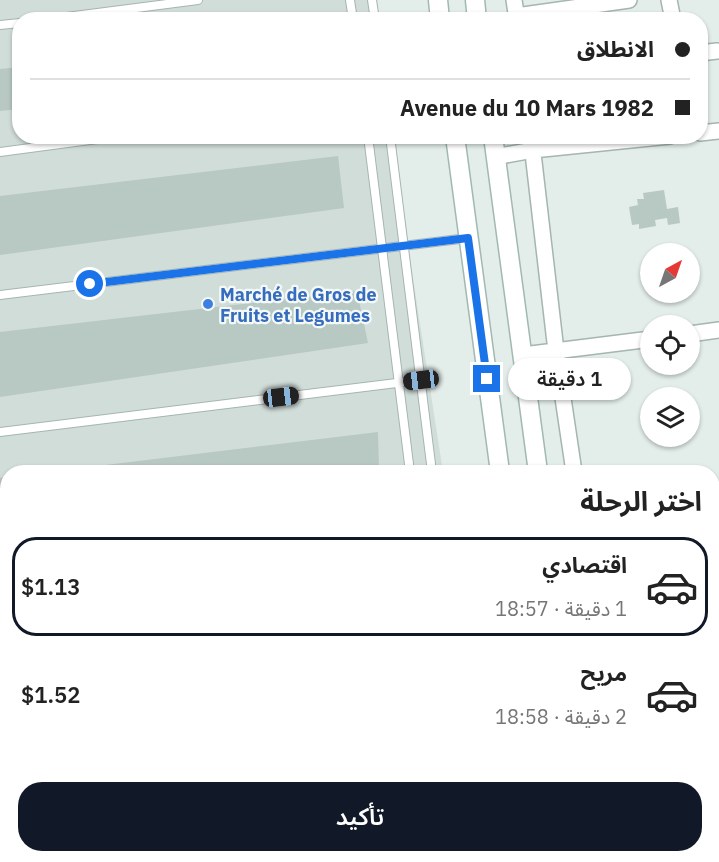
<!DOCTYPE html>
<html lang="ar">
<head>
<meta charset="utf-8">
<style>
	body { margin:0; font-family:"IBM Plex Sans","Noto Sans Arabic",sans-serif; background:#f6f6f6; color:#222; direction:rtl; height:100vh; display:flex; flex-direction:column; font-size:22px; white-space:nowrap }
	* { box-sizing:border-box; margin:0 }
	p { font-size:20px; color:#767676 }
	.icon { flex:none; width:33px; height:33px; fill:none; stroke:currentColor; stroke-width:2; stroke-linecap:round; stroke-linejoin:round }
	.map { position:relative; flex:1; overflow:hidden; direction:ltr }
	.drawer { position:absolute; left:0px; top:465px; width:720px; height:398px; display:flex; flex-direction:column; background:#fff; border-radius:24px 24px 0 0; box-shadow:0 2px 4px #0004; direction:rtl }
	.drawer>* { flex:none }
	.guide { position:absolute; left:12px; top:12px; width:696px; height:132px; border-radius:24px; box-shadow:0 2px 4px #0004; direction:rtl; display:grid; align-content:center; height:132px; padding:0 18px; background:#fff }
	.needle { width:39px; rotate:40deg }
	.controls { position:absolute; left:640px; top:243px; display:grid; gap:12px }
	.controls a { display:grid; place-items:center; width:60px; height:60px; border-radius:50%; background:#fff; box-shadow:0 2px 4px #0004; font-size:30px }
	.end { position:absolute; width:27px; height:27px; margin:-14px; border:8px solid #1a73e8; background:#fff; box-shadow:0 0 0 3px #fff }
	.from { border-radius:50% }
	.bubble { position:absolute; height:42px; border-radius:21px; background:#fff; box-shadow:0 2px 4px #0004; font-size:20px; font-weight:600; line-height:42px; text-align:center; direction:rtl }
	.car { position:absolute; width:18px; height:36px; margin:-18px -9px; border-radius:8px; box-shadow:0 0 4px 2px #0007; background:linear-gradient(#222 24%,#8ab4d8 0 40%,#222 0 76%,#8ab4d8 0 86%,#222 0) }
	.guide b { display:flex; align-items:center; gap:21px; height:57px; font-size:22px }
	.guide b+b { border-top:2px solid #e0e0e0 }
	.guide i { width:15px; height:15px; background:#222 }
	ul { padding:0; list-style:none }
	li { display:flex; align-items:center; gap:18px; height:99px; margin:0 12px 9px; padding:0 6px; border:3px solid transparent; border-radius:24px }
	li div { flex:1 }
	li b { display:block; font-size:22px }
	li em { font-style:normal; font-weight:600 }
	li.active { border-color:#111827 }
	li>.icon { width:54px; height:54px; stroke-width:1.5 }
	h2 { padding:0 18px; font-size:27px; line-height:72px }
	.action { display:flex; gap:12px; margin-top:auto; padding:12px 18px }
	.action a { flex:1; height:69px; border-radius:24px; background:#111827; color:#fff; font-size:24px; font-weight:600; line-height:69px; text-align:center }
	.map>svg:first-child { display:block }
	.built { fill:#d1ddd8 }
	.building { fill:#b8c8c3 }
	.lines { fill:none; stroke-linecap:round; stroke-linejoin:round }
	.lane-casing { stroke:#a5b5b1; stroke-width:10 }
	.street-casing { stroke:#a5b5b1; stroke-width:18 }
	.secondary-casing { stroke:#a1b9b2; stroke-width:21 }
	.lane { stroke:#fff; stroke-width:8 }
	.street { stroke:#fff; stroke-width:15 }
	.secondary { stroke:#fff; stroke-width:18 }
	.route { stroke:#1a73e8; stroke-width:8 }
	.shop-dot { fill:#3f7fe0; stroke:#f4f9f7; stroke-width:2 }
	.labels { text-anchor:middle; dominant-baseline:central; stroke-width:4.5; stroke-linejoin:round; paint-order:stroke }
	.shop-label { font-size:18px; font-weight:bold; fill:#366cbe; stroke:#f4f9f7; text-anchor:start }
</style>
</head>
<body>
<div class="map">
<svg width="719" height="862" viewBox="0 0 719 862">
	<rect width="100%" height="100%" fill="#e3ede9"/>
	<!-- built -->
	<path class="built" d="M0,0H370L373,19L20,20V136L391,137L443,472H8V855H502L503,861L0,862Z"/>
	<!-- building -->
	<path class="building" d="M20,67V109L0,111V69Z
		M338,156L344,208L0,255V196Z
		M664,190L667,209L678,207L680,223L668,225L667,218L655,220L656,226L639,229V224L632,225L629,207L638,205L637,199H644L643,193Z
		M357,291L368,343L0,397V332Z
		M378,432L379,472H56V471Z
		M8,477V533L0,534V478Z
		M8,613V677L0,678V614Z
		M8,728V775L0,776V729Z
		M8,828V855L56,856L0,862V829Z
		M435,855H475L476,862H437Z"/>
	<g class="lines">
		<!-- lane casing -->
		<g class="lane-casing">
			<path id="lane" d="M350,0L353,20
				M372,0L375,20
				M43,20L198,0
				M0,25L20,23
				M368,136L410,472
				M390,136L432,472
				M0,152L120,136
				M0,295L468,238
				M0,432L421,380
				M0,568L8,567
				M0,700L8,699
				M0,799L8,798
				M420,862L423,855"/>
		</g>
		<!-- street casing -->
		<g class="street-casing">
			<path id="street" d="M514,0L517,20
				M669,0L673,20
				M516,16L629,0
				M700,53L717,51
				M700,133L719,131
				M531,136L556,351L574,472
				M495,157L533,150L670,136
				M690,334L719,330
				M523,355L651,339
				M712,512L719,511
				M712,643H719
				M625,855V862"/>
		</g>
		<!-- secondary casing -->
		<g class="secondary-casing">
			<path id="secondary" d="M438,0L440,20
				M475,0L477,20
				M455,136L500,472
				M493,136L538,472
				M551,855L552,862
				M586,855L587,862"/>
		</g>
		<!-- lane -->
		<use href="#lane" class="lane"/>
		<!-- street -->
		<use href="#street" class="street"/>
		<!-- secondary -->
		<use href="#secondary" class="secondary"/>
	</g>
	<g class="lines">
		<!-- route -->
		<path class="route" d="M90,284L468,238L487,379"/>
	</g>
	<!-- markers -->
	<circle class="shop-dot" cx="208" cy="304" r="6"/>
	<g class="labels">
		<!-- shop labels -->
		<g class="shop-label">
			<text x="220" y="294">Marché de Gros de<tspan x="220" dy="21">Fruits et Legumes</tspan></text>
		</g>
	</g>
</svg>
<div class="controls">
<a><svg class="needle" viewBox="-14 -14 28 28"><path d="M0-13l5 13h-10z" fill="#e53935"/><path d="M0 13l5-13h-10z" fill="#767676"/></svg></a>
<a><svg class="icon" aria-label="locate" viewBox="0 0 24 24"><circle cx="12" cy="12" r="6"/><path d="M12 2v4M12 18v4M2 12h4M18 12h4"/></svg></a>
<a><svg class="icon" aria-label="layers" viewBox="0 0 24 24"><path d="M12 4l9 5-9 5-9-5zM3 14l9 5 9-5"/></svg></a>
</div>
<i class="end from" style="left:90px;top:284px"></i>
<i class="end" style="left:487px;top:379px"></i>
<div class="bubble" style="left:508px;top:358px;width:123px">1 دقيقة</div>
<i class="car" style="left:421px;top:380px;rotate:263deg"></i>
<i class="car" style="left:281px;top:397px;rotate:83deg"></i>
<div class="guide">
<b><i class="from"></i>الانطلاق</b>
<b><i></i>Avenue du 10 Mars 1982</b>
</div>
<section class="drawer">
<h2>اختر الرحلة</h2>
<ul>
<li class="active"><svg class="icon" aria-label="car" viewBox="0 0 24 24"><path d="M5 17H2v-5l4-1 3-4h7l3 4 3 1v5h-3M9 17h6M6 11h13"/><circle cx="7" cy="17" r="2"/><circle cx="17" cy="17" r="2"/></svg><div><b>اقتصادي</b><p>1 دقيقة · 18:57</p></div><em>$1.13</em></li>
<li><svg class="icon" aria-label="car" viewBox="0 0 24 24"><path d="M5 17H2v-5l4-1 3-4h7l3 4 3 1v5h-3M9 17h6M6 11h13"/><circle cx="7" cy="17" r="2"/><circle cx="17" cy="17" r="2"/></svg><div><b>مريح</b><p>2 دقيقة · 18:58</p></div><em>$1.52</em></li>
</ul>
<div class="action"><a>تأكيد</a></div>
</section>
</div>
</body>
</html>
